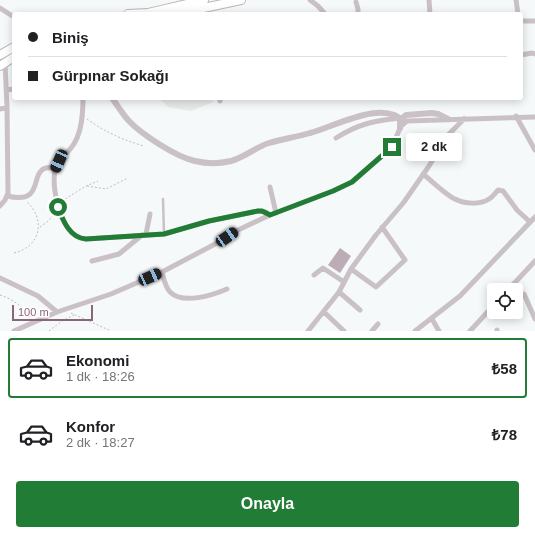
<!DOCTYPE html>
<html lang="tr">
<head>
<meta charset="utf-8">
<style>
	body { margin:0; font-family:Helvetica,sans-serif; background:#f6f6f6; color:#202124; height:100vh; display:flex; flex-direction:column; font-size:15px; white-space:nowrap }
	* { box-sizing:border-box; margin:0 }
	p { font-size:13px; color:#757577 }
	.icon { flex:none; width:22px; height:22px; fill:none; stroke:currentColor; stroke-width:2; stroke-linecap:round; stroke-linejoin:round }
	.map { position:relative; height:331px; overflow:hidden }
	.details { display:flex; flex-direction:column; background:#fff; flex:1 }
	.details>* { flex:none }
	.guide { position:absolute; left:12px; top:12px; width:511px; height:88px; border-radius:4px; box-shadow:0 2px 10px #0003; display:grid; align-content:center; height:88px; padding:0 16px; background:#fff }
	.controls { position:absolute; left:487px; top:283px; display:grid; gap:8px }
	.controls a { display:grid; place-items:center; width:36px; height:36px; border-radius:4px; background:#fff; box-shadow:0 2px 10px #0003; font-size:20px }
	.scale { position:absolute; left:12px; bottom:10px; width:81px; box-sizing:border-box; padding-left:4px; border:2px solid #89667a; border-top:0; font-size:11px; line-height:14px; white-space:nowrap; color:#89667a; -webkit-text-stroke:3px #fff; paint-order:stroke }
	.end { position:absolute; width:18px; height:18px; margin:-9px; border:5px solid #217c36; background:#fff; box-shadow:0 0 0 2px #fff }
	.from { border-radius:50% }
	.bubble { position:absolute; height:28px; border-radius:4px; background:#fff; box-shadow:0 2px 10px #0003; font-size:13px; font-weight:700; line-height:28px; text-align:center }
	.car { position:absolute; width:12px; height:24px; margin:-12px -6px; border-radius:5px; box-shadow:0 0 3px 1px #0007; background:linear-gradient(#222 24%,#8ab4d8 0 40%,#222 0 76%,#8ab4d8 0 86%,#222 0) }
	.guide b { display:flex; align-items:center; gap:14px; height:38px; font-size:15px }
	.guide b+b { border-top:1px solid #e0e0e0 }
	.guide i { width:10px; height:10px; background:#202124 }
	ul { padding:7px 0 0; list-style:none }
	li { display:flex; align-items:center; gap:12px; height:60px; margin:0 8px 6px; padding:0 8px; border:2px solid transparent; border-radius:4px }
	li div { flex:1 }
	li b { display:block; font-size:15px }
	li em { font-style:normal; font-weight:700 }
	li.current { border-color:#217c36 }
	li>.icon { width:36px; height:36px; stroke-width:1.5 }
	.cta { display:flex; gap:8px; margin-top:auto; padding:8px 16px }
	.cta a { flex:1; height:46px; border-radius:4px; background:#217c36; color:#fff; font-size:16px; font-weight:700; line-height:46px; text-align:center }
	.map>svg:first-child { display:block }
	.built { fill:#e9eaea }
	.building { fill:#bbacb5 }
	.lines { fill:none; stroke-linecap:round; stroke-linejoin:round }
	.primary-casing { stroke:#beb4ba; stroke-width:10 }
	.path { stroke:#c2bbbf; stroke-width:1; stroke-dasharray:2 2; stroke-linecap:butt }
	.service { stroke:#cac1c6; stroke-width:2.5 }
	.minor { stroke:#cac1c6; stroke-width:5 }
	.tertiary { stroke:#cac1c6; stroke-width:6 }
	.primary { stroke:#fff; stroke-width:8 }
	.route { stroke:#217c36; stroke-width:5 }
</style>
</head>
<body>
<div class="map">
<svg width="535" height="331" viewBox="0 0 535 331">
	<rect width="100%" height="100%" fill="#f6f9f9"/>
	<!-- built -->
	<path class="built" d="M159,98H212L213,102L191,111L168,107Z"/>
	<!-- building -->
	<path class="building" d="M340,248L351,256L340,273L328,265Z"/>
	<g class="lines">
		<!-- primary casing -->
		<g class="primary-casing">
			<path id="primary" d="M128,14L148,13L204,0
				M175,14L241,0
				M0,55L14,47
				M0,66L14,57"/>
		</g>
		<!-- path -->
		<path class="path" d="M87,119C105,132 123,140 144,146
			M87,186L106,189L128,178
			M62,201L86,186L98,181
			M40,227L47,222L55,213
			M14,253C40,247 47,220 26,201
			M0,295C13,299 23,307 31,318
			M71,313L109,330
			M49,331L62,321L74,315"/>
		<!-- service -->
		<path class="service" d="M163,199L164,234"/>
		<!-- minor -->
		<path class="minor" d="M310,0L318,6L325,14
			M429,0L430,14
			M516,0L518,14
			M356,2L358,9V14
			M0,8L14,17
			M521,21H535
			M521,55L532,53L535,54
			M6,90L14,89
			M83,98C83,114 82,135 71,148C65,156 57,160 55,170C51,190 61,238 86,239L164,234L209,221L258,211L266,212L270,215
			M219,98L220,101
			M0,109L7,107
			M516,116L535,150
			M336,138C358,124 376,120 401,118
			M423,174C432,181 446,195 455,199C464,204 480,205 489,199C493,197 495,193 498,190L503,191L517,210L530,222
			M270,187L276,213
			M7,196C51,206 23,163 55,168
			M0,206L5,200L8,193L7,107L5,63
			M146,234L150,214
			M92,261L119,254L142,235
			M351,269L376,287L405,260L382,227
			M162,272C164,279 165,287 170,292C183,305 213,295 227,289
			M314,275L323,268L344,282
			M0,278L38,296L57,312
			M508,290L535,261
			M339,292L360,310
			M524,294L535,319
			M324,312L344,331
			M432,319L439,331
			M497,330V331
			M14,331L57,312L111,294L162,272L217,243L236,231L270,215L333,191L352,182L392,147L401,126L407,121L535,117
			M308,331L339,292L351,269L376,235L404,202L429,166L448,135L464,119
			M372,331L378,324
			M415,331L460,296L535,217
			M470,331L494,305"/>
		<!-- tertiary -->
		<path class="tertiary" d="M112,98C117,105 122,113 128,120C141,134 176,157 195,161C207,164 219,164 231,161C245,157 256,147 269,143C282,139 297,137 310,133C334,127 384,98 404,122
			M400,128V120L406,115L432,113L438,114L448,119"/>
		<!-- primary -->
		<use href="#primary" class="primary"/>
	</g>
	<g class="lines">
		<!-- route -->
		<path class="route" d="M58,207C63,221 70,238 86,239L164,234L209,221L258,211H262L270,215L333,191L352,182L392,147"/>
	</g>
</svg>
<div class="controls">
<a><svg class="icon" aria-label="locate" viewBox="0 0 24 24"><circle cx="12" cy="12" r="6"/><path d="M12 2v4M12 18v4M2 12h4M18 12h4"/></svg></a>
</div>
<div class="scale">100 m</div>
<i class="end from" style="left:58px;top:207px"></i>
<i class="end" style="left:392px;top:147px"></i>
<div class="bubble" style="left:406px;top:133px;width:56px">2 dk</div>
<i class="car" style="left:59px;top:161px;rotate:204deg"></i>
<i class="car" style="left:227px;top:237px;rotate:56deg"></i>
<i class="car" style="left:150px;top:277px;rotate:66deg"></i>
<div class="guide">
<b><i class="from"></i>Biniş</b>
<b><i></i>Gürpınar Sokağı</b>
</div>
</div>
<section class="details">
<ul>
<li class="current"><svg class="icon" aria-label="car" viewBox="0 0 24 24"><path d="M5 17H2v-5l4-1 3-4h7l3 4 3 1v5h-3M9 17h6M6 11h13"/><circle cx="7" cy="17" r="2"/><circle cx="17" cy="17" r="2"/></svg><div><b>Ekonomi</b><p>1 dk · 18:26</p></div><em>₺58</em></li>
<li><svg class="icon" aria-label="car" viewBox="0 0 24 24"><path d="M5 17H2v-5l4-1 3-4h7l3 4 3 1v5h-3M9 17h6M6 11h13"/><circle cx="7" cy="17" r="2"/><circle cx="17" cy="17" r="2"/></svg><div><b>Konfor</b><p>2 dk · 18:27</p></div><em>₺78</em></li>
</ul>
<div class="cta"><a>Onayla</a></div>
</section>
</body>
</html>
